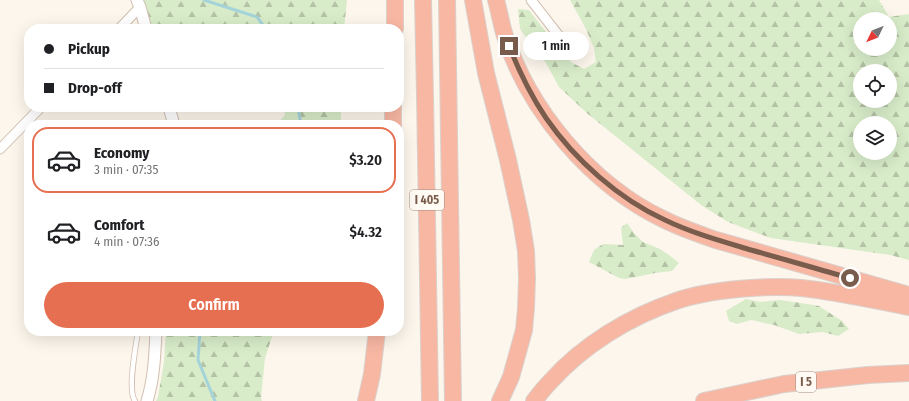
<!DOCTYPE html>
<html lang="en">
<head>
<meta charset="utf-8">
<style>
	body { margin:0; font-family:"Fira Sans Condensed",sans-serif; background:#f2f2f2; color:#202124; height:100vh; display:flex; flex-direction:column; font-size:15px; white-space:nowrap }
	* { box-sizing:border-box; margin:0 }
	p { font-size:13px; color:#757577 }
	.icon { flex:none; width:22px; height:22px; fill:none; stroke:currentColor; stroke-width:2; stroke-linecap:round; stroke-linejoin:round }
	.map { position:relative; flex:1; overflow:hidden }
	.side { position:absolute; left:24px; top:120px; width:380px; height:216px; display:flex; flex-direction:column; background:#fff; border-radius:16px; box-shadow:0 4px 16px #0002 }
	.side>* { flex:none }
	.banner { position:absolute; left:24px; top:24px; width:380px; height:88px; border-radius:16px; box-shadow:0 4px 16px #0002; display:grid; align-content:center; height:88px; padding:0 20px; background:#fff }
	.needle { width:26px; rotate:227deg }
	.controls { position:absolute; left:853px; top:12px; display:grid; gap:8px }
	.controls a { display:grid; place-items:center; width:44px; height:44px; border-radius:50%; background:#fff; box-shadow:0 4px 16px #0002; font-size:20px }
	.end { position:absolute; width:18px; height:18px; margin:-9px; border:5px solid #7a5c4d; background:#fff; box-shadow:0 0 0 2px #fff }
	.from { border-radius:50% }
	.bubble { position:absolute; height:28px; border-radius:14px; background:#fff; box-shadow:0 4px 16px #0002; font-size:13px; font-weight:600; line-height:28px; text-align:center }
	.banner b { display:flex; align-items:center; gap:14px; height:38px; font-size:15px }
	.banner b+b { border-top:1px solid #e0e0e0 }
	.banner i { width:10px; height:10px; background:#202124 }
	ul { padding:7px 0 0; list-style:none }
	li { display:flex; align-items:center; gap:12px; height:66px; margin:0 8px 6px; padding:0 12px; border:2px solid transparent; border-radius:16px }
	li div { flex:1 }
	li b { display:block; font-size:15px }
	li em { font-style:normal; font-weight:600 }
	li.current { border-color:#e76f51 }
	li>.icon { width:36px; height:36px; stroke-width:1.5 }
	.button { display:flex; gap:8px; margin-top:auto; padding:8px 20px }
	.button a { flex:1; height:46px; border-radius:24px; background:#e76f51; color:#fff; font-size:16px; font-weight:600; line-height:46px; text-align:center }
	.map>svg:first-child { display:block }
	.forest { fill:url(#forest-firs); fill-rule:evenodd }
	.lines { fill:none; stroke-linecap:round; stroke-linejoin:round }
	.stream { stroke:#a5d3da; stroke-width:3 }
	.service-casing { stroke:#d1beb0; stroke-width:6 }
	.minor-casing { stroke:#d1beb0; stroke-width:11 }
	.tertiary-casing { stroke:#d1beb0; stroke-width:13 }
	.motorway-casing { stroke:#dad1cd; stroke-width:18 }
	.service { stroke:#fff; stroke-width:4.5 }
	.minor { stroke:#fff; stroke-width:9 }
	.tertiary { stroke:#fff; stroke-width:11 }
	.motorway { stroke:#f7b7a3; stroke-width:16 }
	.route { stroke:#7a5c4d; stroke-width:5 }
	.labels { text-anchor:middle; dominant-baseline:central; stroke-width:4; stroke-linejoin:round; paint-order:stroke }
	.shield { fill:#fffaf3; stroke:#a28b7f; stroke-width:1 }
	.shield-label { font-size:12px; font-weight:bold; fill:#7a5c4d }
</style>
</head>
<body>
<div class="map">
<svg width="909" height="401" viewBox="0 0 909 401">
	<defs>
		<pattern id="forest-firs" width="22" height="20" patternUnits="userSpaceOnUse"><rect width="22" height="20" fill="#d8ecc9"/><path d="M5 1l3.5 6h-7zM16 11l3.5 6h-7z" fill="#b4c2a5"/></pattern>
	</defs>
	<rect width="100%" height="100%" fill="#fdf6ec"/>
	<!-- forest -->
	<path class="forest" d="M140,0H347L344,29H150Z
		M570,0H879L889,17L909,14V260L890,255L771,238L728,222L701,205L588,114L559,87L546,63L520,29L518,9L529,10L556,45L571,62L584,69L596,62L594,48L586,29ZM860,19H890V49H860ZM860,71H890V101H860ZM860,123H890V153H860Z
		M284,107H341V125H276L285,115Z
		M627,223L634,233L643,242L660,249L669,255L679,263L672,271L655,273L626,279L619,278L589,262L594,250L603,244L623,245L621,228Z
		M746,299L760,302L780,300L801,303L819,306L842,321L849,329L838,336L823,332L799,334L774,325L751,320L737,324L729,321L726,311Z
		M166,331H274L265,358L261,398L262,401H156L158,397L164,362Z"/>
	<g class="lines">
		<!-- stream -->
		<path class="stream" d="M204,0L257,17L266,29
			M298,107L301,125
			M200,331L198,360L215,401"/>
		<!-- service casing -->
		<g class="service-casing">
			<path id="service" d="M135,401C127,390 136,346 138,331"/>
		</g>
		<!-- minor casing -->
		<g class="minor-casing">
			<path id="minor" d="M531,0L570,50
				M119,29L140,7
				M0,149L41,107"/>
		</g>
		<!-- tertiary casing -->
		<g class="tertiary-casing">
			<path id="tertiary" d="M137,0L140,7L146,29
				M169,107L174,125
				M147,401C154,379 155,354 156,331"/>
		</g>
		<!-- motorway casing -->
		<g class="motorway-casing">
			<path id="motorway" d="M423,0L425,97L430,401
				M447,0L453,401
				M473,0L486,73L508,160L521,220L526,251L527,278L526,308L524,330L511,377L500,401
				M496,0C499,11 501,22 504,33C528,110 591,185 665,220C681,228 699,234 716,240L909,295
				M395,29V0
				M393,125V107
				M366,401L372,374L377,331
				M534,401C539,395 544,388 550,382C583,345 629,317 676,301C696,294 717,291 738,289C759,287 781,286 802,288C838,292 873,300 909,307
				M704,401L784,384L868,375L909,373"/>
		</g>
		<!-- service -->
		<use href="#service" class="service"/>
		<!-- minor -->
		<use href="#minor" class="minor"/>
		<!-- tertiary -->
		<use href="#tertiary" class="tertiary"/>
		<!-- motorway -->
		<use href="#motorway" class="motorway"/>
	</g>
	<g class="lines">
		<!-- route -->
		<path class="route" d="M509,46C519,71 531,96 546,118C575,160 619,199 665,220C692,233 721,241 751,250C784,259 817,269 850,278"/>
	</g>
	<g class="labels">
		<!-- shield labels -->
		<g class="shield">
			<rect x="410" y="190" width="34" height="20" rx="3"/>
			<rect x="796" y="372" width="20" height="20" rx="3"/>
		</g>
		<g class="shield-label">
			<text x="427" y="200">I 405</text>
			<text x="806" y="382">I 5</text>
		</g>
	</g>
</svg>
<div class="controls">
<a><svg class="needle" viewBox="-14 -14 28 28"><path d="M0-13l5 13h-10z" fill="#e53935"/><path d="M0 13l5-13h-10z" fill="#757577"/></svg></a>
<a><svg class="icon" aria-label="locate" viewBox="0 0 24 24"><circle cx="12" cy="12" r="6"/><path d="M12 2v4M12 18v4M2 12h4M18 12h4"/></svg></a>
<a><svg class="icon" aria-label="layers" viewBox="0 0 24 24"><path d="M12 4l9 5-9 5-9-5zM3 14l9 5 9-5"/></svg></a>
</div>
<i class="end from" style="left:850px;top:278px"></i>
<i class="end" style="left:509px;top:46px"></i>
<div class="bubble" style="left:523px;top:32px;width:66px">1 min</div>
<div class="banner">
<b><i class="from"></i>Pickup</b>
<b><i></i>Drop-off</b>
</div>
<section class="side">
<ul>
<li class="current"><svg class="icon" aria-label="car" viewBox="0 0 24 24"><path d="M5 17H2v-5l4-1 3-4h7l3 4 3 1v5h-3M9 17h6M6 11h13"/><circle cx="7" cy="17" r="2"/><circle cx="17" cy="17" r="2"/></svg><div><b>Economy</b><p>3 min · 07:35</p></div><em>$3.20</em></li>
<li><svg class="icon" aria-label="car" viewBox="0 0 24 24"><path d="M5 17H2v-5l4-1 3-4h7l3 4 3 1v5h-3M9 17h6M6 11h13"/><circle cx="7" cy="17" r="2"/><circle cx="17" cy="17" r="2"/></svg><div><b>Comfort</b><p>4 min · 07:36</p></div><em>$4.32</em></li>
</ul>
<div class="button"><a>Confirm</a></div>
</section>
</div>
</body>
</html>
